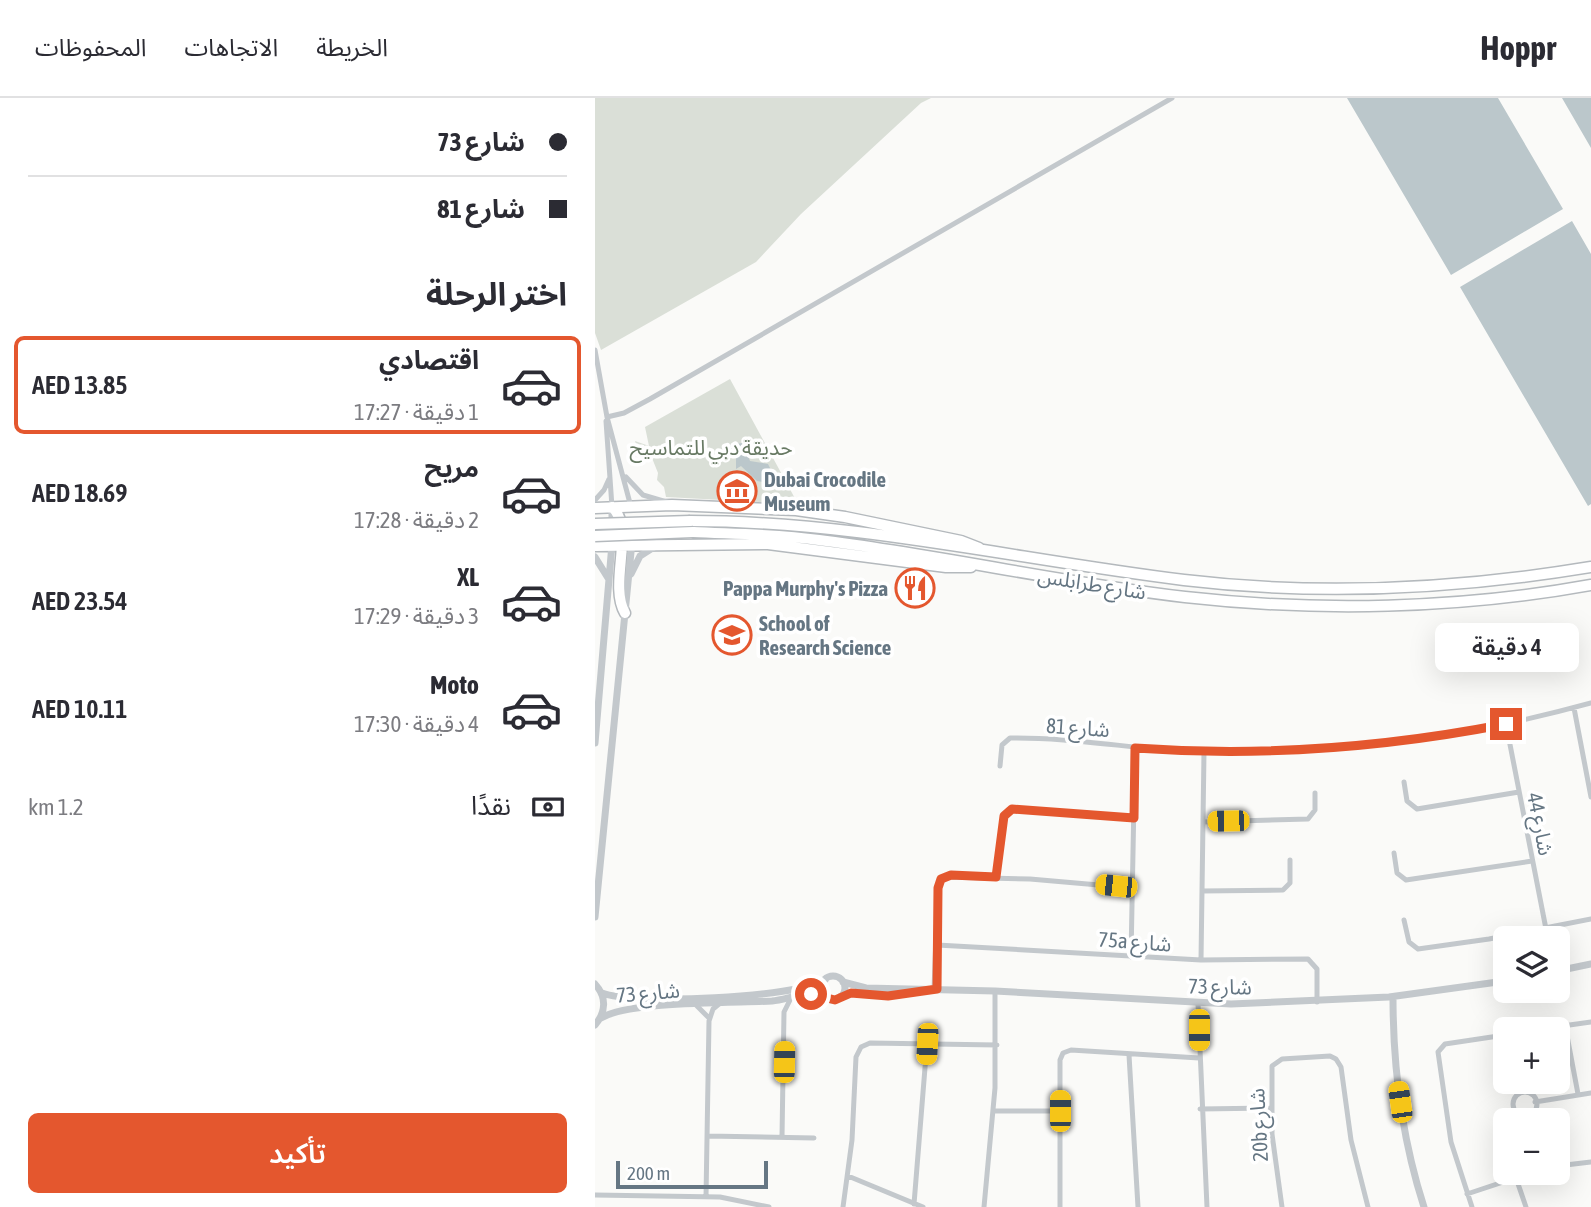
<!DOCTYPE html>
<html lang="ar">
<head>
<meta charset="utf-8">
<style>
	body { margin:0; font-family:"Asap Condensed","Noto Sans Arabic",sans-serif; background:#f2f2f3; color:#2b2b33; direction:rtl; height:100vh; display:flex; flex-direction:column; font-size:26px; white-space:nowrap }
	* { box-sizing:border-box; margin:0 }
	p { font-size:23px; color:#7c7c81 }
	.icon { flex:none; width:38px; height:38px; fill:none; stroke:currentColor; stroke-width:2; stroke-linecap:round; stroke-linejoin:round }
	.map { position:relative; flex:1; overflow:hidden; direction:ltr }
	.drawer { display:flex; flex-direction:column; background:#fff; width:595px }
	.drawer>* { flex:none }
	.banner { display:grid; align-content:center; height:154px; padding:0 28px; background:#fff }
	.buttons { position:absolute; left:898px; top:828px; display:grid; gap:14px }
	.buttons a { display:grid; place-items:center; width:77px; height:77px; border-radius:10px; background:#fff; box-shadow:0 7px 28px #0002; font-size:35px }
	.scale { position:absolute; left:21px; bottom:18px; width:152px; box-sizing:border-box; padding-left:7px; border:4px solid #657683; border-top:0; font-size:19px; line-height:24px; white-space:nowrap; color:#657683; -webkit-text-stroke:5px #fff; paint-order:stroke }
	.end { position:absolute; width:32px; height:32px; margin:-16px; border:9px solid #e4572e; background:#fff; box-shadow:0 0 0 4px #fff }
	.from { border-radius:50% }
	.bubble { position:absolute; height:49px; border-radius:10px; background:#fff; box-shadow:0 7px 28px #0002; font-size:23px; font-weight:600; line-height:49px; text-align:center; direction:rtl }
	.car { position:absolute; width:21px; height:42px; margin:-21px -10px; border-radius:9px; box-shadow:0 0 5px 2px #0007; background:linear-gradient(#f5c518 24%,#345 0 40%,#f5c518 0 76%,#345 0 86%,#f5c518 0) }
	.banner b { display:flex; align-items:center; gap:24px; height:66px; font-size:26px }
	.banner b+b { border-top:2px solid #e1e1e2 }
	.banner i { width:18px; height:18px; background:#2b2b33 }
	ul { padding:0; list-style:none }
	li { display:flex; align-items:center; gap:21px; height:98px; margin:0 14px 10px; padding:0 14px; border:4px solid transparent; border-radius:10px }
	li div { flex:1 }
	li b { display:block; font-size:26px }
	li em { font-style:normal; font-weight:600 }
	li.current { border-color:#e4572e }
	li>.icon { width:63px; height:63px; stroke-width:1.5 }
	h2 { padding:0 28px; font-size:32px; line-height:84px }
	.pay { display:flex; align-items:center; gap:18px; height:77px; padding:0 28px; font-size:26px }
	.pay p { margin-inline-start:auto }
	.primary-button { display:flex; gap:14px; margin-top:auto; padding:14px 28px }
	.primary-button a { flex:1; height:80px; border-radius:10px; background:#e4572e; color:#fff; font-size:28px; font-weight:600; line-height:80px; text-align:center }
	header { display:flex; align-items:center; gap:42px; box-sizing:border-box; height:98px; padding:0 35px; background:#fff; border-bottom:2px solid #e1e1e2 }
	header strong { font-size:33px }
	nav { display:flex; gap:38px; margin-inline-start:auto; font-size:24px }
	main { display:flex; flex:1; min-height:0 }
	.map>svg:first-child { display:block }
	.green { fill:#dadfd7 }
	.water { fill:#bbc7cb }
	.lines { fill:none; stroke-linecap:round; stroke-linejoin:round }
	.motorway-casing { stroke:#b4b9bd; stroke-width:13 }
	.minor { stroke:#c3c8cc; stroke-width:5 }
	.tertiary { stroke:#c3c8cc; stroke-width:7 }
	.motorway { stroke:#fff; stroke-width:10 }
	.motorway-bridge-casing { stroke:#b4b9bd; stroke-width:13; stroke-linecap:butt }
	.motorway-bridge { stroke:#fff; stroke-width:10 }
	.route { stroke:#e4572e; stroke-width:9 }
	.labels { text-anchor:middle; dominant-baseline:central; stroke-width:7; stroke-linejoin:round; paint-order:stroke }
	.park-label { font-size:21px; fill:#687a64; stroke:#fff }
	.poi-label { font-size:21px; font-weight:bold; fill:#657683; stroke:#fff; text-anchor:start }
	.street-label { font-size:21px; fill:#657683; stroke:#fff }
</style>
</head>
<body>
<header>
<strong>Hoppr</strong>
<nav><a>الخريطة</a><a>الاتجاهات</a><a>المحفوظات</a></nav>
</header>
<main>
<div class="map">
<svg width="996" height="1109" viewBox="0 0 996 1109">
	<rect width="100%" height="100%" fill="#fafaf8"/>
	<!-- green -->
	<path class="green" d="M0,0H336L326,5L206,116L161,164L6,252L0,235Z
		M135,281L203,406L71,399L69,389L62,382L63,375L53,350L41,346L40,343L54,348L50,329Z"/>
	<!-- water -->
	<path class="water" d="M752,0H903L968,111L856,177Z
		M967,0H996V50Z
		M977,123L996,156V406L993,408L865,189Z
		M148,345L155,363L173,366L181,382L178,386L162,383L146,368L141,371V356L130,358L133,347Z"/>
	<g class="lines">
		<!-- motorway casing -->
		<g class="motorway-casing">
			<path id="motorway" d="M17,409C41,430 13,486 30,515
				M0,410L77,407L201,412L250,419L366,443L384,450
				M95,423C261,423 425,462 589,482C723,498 863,491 996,469
				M98,434C140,436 182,436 224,442C347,457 467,485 590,499C723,514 864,511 996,487
				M0,448L173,446L351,469H376"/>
		</g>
		<!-- minor -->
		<path class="minor" d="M0,252L12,319L36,409
			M12,319L29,315L55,301L577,0
			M11,323L17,409
			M31,379L48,397L75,405
			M0,402L9,392L14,381
			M979,610L996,699
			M911,626L951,831
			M405,668L407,647L415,640C478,639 543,652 606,654C738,658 869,640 996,605
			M809,684L812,703L822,711L924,694
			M608,724L713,721L720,712V695
			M799,755L802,775L811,782L937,763
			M401,779L409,718L413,712L539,720
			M607,793L688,792L695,785V762
			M809,822L814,844L823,851L894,841L996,821
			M342,847L606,862L713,861L722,871V904
			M536,859L540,650
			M606,862L609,654
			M339,891L343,787L349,779L435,781L538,790
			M603,906L612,1109
			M102,908L114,920
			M970,927L983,996
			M946,931L996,924
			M534,957L543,1109
			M918 1006a12 12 0 1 1 24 0a12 12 0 1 1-24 0Z
			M940,1004L996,995
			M605,1011L675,1010
			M399,1013H465
			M112,1038L219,1040
			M187,1039L189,914L196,900
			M962,1068L996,1064
			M253,1078L328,1109
			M921,1080L931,1109
			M872,1096L938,1074
			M0,1097L125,1099L174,1109
			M111,1099L114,923L118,911L124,906
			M319,1106L332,945
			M248,1109L257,1042L261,959L266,949L275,945L402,947
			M389,1109L400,990V893
			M465,1109V962L468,955L476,952L604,960
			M687,1109L677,1036V968L687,961L735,958L741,961L746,969L756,1042L773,1109
			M877,1109L856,1044L843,954L850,946L910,937"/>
		<!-- tertiary -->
		<path class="tertiary" d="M0,459L13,480
			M36,476L45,458L59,449
			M0,645L17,446V409
			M0,819L37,444
			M962,873L996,866
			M226 890a12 12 0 1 1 24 0a12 12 0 1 1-24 0Z
			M248,884L271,890L400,893L636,906L794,899L910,883
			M0,886C12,899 11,914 0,927
			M7,895C38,907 202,900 230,882
			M246,898L256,895L293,898L324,893
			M798,899C798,970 807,1041 829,1109
			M6,920C34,903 139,905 177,903C194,901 214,892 230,898"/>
		<!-- motorway -->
		<use href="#motorway" class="motorway"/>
		<!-- motorway-bridge casing -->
		<g class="motorway-bridge-casing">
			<path id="motorway-bridge" d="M0,426L95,423
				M0,438L98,434"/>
		</g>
		<!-- motorway-bridge -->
		<use href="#motorway-bridge" class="motorway-bridge"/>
	</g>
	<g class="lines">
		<!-- route -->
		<path class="route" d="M216,896L240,902L256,895L293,898L342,891L343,790L346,781L356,777L401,779L409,718L417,711L539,720L540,650C665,659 788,650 911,626"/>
	</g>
	<!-- icons -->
	<defs>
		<g id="museum-ring" transform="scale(2.0125)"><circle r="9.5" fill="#fff" stroke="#e4572e" stroke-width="1.5"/><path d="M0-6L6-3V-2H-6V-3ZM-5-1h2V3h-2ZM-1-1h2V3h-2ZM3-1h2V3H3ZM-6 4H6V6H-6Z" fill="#e4572e"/></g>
		<g id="restaurant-ring" transform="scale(2.0125)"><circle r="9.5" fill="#fff" stroke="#e4572e" stroke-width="1.5"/><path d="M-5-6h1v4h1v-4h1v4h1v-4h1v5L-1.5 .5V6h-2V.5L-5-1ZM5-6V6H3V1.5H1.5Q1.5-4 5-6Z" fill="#e4572e"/></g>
		<g id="school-ring" transform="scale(2.0125)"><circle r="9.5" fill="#fff" stroke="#e4572e" stroke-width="1.5"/><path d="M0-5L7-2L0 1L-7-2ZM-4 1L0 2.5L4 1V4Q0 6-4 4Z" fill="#e4572e"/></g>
	</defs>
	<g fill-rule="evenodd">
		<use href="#museum-ring" x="142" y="393"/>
		<use href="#restaurant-ring" x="320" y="490"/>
		<use href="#school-ring" x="137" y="537"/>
	</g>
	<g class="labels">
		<!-- park labels -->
		<g class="park-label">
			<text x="116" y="349">حديقة دبي للتماسيح</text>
		</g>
		<!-- poi labels -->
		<g class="poi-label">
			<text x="169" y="381">Dubai Crocodile<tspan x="169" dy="24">Museum</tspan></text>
			<text x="293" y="490" text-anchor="end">Pappa Murphy's Pizza</text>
			<text x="164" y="525">School of<tspan x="164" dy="24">Research Science</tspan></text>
		</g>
		<!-- street labels -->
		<g class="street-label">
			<text transform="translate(497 485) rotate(9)">شارع طرابلس</text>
			<text transform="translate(483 629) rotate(4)">شارع 81</text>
			<text transform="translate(946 726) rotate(79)">شارع 44</text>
			<text transform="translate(540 843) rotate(4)">75a شارع</text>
			<text transform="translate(625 888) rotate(1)">شارع 73</text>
			<text transform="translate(53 894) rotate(-5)">شارع 73</text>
			<text transform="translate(663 1027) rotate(-93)">20b شارع</text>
		</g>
	</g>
</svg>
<div class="buttons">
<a><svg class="icon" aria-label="layers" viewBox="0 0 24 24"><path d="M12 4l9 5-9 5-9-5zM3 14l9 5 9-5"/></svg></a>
<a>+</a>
<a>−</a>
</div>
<div class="scale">200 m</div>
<i class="end from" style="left:216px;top:896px"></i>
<i class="end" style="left:911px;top:626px"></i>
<div class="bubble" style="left:840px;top:525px;width:144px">4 دقيقة</div>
<i class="car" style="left:633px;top:723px;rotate:269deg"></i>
<i class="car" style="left:521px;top:788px;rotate:276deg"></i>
<i class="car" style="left:604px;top:932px;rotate:180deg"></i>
<i class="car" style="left:332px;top:946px;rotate:183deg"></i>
<i class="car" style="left:189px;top:964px;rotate:1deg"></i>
<i class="car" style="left:805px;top:1004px;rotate:352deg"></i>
<i class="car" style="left:465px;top:1013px;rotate:0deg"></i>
</div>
<section class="drawer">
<div class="banner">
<b><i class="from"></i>شارع 73</b>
<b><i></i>شارع 81</b>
</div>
<h2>اختر الرحلة</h2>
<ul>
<li class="current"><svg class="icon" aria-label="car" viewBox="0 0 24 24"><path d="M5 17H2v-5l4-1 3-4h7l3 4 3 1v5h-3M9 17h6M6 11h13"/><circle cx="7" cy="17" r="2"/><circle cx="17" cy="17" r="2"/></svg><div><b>اقتصادي</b><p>1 دقيقة · 17:27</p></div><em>AED 13.85</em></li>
<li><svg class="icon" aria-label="car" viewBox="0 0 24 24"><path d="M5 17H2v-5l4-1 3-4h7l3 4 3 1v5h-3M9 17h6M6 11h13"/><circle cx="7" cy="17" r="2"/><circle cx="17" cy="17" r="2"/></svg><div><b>مريح</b><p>2 دقيقة · 17:28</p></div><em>AED 18.69</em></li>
<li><svg class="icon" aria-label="car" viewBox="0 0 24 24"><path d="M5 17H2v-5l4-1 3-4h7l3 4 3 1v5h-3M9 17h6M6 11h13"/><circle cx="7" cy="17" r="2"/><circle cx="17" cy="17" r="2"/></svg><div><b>XL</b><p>3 دقيقة · 17:29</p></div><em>AED 23.54</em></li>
<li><svg class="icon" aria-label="car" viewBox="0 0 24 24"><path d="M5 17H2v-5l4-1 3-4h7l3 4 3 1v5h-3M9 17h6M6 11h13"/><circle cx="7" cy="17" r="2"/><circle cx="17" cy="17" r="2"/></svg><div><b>Moto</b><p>4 دقيقة · 17:30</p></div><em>AED 10.11</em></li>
</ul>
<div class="pay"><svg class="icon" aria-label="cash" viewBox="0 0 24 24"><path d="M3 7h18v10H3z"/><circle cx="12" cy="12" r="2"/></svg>نقدًا<p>1.2 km</p></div>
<div class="primary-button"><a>تأكيد</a></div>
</section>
</main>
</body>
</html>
